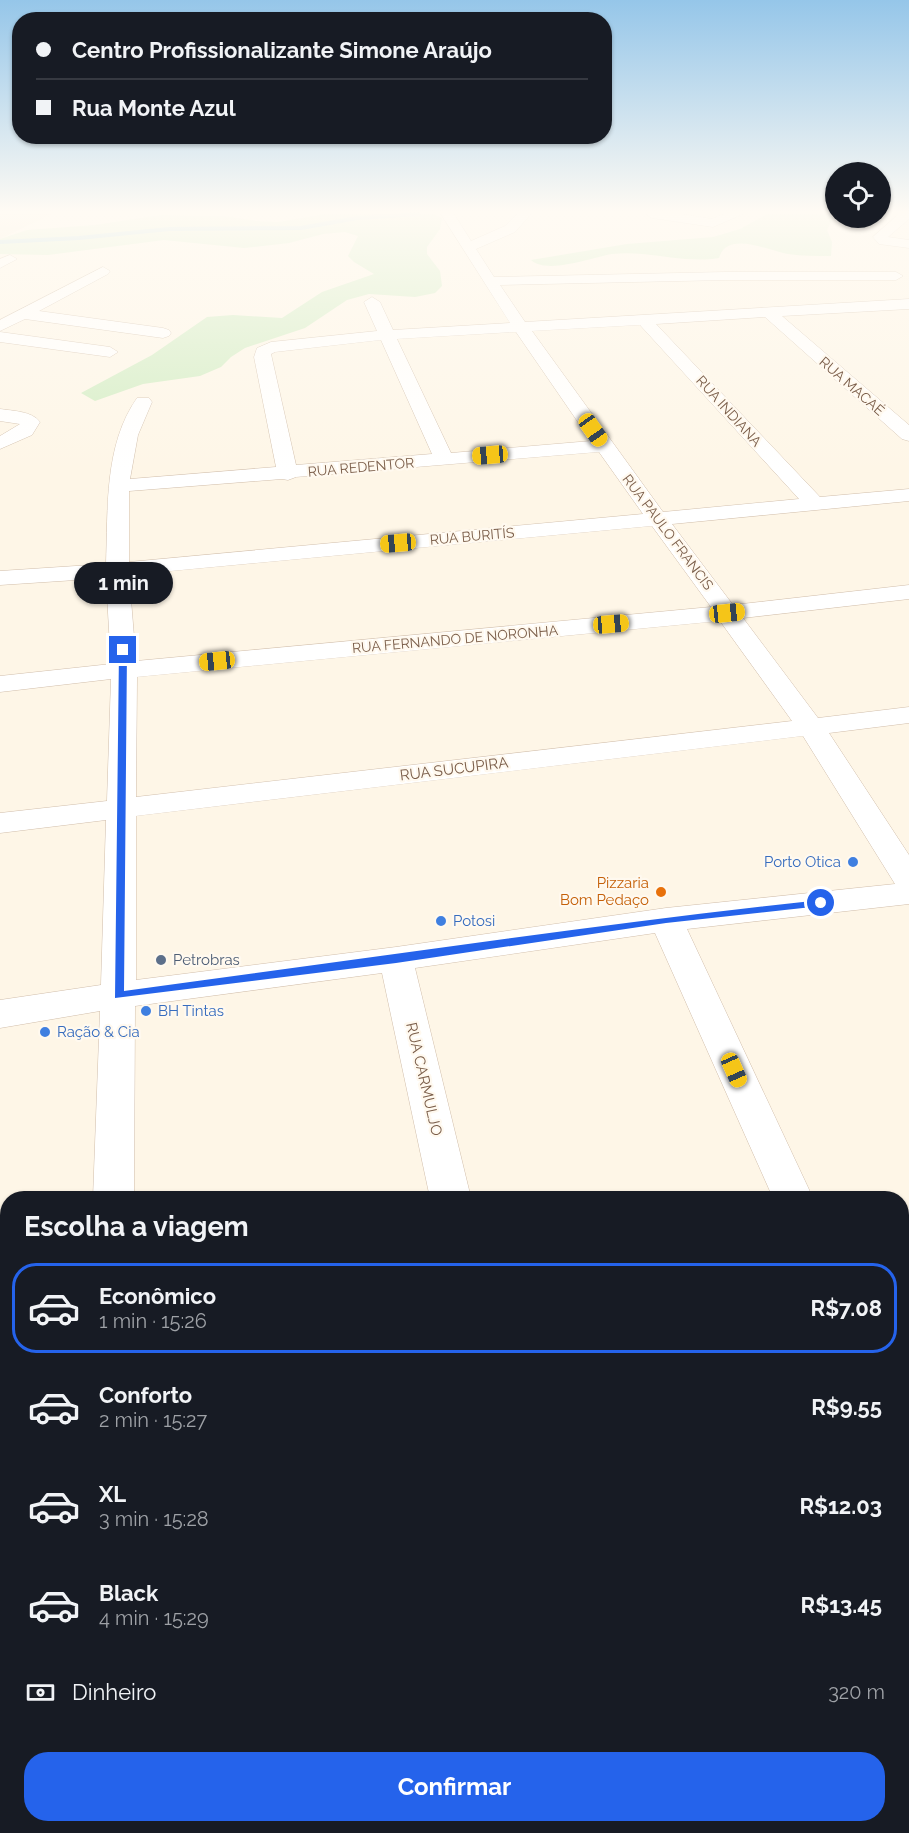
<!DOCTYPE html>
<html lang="pt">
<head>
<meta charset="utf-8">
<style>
	body { margin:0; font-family:Raleway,sans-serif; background:#20242c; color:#f1f3f6; height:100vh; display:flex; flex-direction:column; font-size:22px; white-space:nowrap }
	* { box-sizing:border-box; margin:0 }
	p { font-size:20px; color:#9ea1a6 }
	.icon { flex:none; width:33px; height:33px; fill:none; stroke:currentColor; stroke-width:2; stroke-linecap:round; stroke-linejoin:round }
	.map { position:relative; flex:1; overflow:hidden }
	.sheet { position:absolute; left:0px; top:1191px; width:909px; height:642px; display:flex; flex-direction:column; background:#171b24; border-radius:24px 24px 0 0; box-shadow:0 2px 4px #0004 }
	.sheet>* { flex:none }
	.banner { position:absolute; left:12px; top:12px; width:600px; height:132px; border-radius:24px; box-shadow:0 2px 4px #0004; display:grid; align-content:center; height:132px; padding:0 24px; background:#171b24 }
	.fabs { position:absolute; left:825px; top:162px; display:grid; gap:12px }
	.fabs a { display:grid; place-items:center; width:66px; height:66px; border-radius:50%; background:#171b24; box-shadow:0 2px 4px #0004; font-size:30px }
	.end { position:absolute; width:27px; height:27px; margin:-14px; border:8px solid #2563eb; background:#fff; box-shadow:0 0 0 3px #fff }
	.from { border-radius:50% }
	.bubble { position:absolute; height:42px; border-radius:21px; background:#171b24; box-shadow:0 2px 4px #0004; font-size:20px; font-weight:700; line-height:42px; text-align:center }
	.car { position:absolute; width:18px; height:36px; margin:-18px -9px; border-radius:8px; box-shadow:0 0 4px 2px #0007; background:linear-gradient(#f5c518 24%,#345 0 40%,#f5c518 0 76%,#345 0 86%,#f5c518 0) }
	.banner b { display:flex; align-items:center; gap:21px; height:57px; font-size:22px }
	.banner b+b { border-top:2px solid #363941 }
	.banner i { width:15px; height:15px; background:#f1f3f6 }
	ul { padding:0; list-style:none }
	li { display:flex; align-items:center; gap:18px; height:90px; margin:0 12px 9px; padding:0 12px; border:3px solid transparent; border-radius:24px }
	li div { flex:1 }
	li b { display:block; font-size:22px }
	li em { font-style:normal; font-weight:700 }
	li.selected { border-color:#2563eb }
	li>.icon { width:54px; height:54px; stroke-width:1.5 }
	h2 { padding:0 24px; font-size:27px; line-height:72px }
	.pay { display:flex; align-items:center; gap:15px; height:66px; padding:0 24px; font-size:22px }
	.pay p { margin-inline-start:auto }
	.primary-button { display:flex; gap:12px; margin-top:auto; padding:12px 24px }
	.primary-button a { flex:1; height:69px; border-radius:24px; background:#2563eb; color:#fff; font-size:24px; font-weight:700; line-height:69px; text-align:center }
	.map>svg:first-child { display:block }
	.residential { fill:#f6e9d5 }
	.green { fill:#d3edc4 }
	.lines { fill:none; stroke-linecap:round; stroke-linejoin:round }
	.stream { stroke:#9fd0dc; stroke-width:4 }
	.minor-casing { stroke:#d1beab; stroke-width:1 }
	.minor { fill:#fff; fill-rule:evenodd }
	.route { fill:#2563eb }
	.shop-dot { fill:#3f7fe0; stroke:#fff9ef; stroke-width:2 }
	.food-dot { fill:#e8710a; stroke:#fff9ef; stroke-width:2 }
	.service-dot { fill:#5c6f8a; stroke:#fff9ef; stroke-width:2 }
	.labels { text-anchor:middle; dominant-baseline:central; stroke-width:4.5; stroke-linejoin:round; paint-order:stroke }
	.far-street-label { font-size:14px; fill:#7a5d49; stroke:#fff9ef }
	.street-label { font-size:15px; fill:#7a5d49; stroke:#fff9ef }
	.shop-label { font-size:15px; fill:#366cbe; stroke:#fff9ef; text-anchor:start }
	.food-label { font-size:15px; fill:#c56008; stroke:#fff9ef; text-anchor:end }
	.service-label { font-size:15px; fill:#4e5e75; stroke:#fff9ef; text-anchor:start }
</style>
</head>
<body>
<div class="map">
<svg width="909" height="1833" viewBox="0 0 909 1833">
	<rect width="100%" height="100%" fill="#fef6e7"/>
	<!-- residential -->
	<path class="residential" d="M0,214H52L0,239Z"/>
	<!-- green -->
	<path class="green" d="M325,214H433L442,218L440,229L427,247V254L440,271L442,286L435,293L415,297L369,294L347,300L305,328L245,348L231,357L221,367L200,376L143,384L95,401L81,393L152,355L207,317L233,315L282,318L322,292L374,274L354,262L348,256L358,236L345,232L323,234L289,243L244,248L164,240L48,255L0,254V239L27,230L95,225L160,215L224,216L257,221L278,222Z
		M767,214H835L827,230L832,242L831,256C817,256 802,256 788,254C769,251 727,230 719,258C684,264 648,250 612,254C593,257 547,275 531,260L627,244L713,237L740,229Z"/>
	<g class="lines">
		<!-- stream -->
		<path class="stream" d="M0,242L79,238L169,229L301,228L357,218L419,214"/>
		<!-- minor casing -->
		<g class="minor-casing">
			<path id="minor" d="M441,214H454L471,241L505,226L517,214H531L515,232L476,249L494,277L725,272H896L903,276L896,280H725L500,285L525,322L909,299V309L782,316L909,425V441L902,439L765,317L656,324L820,497L909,489V501L672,524L733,605L909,585V599L743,618L818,718L909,707V723L829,733L909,855V904L687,929L813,1198H773L655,933L415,968L471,1198H430L382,973L135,1006L134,1198H93L100,1011L0,1028V1000L101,985L106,820L0,833V813L107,801L111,679L0,692V676L111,664L106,578L0,585V571L106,564C108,509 104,445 137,398H149L152,402L138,435L130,479L276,467L254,357L257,348L271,342L377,331L364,302L372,297L380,302L393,330L510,323ZM640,325L799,499L663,512L532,331ZM516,332L591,441L451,453L397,339ZM381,340L432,454L296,465L271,354L275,352ZM599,452L643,514L129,562V491L282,479L288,480L296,477ZM652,526L711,607L136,661L129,575ZM720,621L792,721L136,797L137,677ZM803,736L895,884L666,908L396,947L136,980V816Z
				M646,214H681L712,219L724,214H743L713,227L652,218Z
				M899,214H909V219L888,237L909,240V248L879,244L873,237Z
				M10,255L17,259L0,268V259Z
				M103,267L110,271L108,274L39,311L163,328L169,330L171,333L169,336L163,338L25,319L0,331V320Z
				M0,332L110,347L118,352L110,357L0,342Z
				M0,409C13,411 32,411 40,422L32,435L0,449V436L20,424L0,421Z
				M902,1413L909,1416V1477L902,1474Z
				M72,1826H131L132,1833H72Z
				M566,1826H625L628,1833H568Z"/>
		</g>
		<!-- minor -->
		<use href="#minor" class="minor"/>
	</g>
	<!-- sky -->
	<linearGradient id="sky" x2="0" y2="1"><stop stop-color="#95c6e9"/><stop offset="0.45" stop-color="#fffbf4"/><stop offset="1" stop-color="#fffbf4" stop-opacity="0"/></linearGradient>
	<rect width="909" height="471" fill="url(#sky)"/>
	<!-- route -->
	<path class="route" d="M123,647L127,650L124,991C356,960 588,925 821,900L825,903L821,906L666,923L396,963L115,998L119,650Z"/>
	<!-- markers -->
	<g class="shop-dot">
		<circle cx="853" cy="862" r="6"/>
		<circle cx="441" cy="921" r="6"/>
		<circle cx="146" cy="1011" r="6"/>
		<circle cx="45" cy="1032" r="6"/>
	</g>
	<circle class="food-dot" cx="661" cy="892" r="6"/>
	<circle class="service-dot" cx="161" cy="960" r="6"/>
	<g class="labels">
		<!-- far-street labels -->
		<g class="far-street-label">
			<text transform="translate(852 386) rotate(41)">RUA MACAÉ</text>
			<text transform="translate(729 411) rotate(48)">RUA INDIANA</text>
			<text transform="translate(361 467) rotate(-5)">RUA REDENTOR</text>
			<text transform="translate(668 532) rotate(53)">RUA PAULO FRANCIS</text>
			<text transform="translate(472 536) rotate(-5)">RUA BURITÍS</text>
			<text transform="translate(455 639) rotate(-5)">RUA FERNANDO DE NORONHA</text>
		</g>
		<!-- street labels -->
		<g class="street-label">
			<text transform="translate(454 769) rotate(-7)">RUA SUCUPIRA</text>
			<text transform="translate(424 1079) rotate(77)">RUA CARMULJO</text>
		</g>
		<!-- shop labels -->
		<g class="shop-label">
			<text x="841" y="862" text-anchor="end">Porto Otica</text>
			<text x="453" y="921">Potosi</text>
			<text x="158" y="1011">BH Tintas</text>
			<text x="57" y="1032">Ração &amp; Cia</text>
		</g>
		<!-- food labels -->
		<g class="food-label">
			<text x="649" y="883">Pizzaria<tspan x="649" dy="17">Bom Pedaço</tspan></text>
		</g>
		<!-- service labels -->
		<g class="service-label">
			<text x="173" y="960">Petrobras</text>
		</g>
	</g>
</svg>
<div class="fabs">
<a><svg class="icon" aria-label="locate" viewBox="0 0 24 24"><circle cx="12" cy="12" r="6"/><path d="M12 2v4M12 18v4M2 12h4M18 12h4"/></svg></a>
</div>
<i class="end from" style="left:821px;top:903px"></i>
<i class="end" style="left:123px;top:650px"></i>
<div class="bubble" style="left:74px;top:562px;width:99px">1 min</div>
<i class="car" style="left:593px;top:430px;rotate:145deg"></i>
<i class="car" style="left:490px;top:455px;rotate:265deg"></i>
<i class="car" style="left:398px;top:543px;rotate:265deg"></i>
<i class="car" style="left:727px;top:613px;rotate:84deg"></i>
<i class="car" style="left:611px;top:624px;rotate:85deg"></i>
<i class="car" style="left:217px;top:661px;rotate:264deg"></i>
<i class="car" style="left:734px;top:1070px;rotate:156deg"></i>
<div class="banner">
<b><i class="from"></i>Centro Profissionalizante Simone Araújo</b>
<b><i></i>Rua Monte Azul</b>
</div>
<section class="sheet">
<h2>Escolha a viagem</h2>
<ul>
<li class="selected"><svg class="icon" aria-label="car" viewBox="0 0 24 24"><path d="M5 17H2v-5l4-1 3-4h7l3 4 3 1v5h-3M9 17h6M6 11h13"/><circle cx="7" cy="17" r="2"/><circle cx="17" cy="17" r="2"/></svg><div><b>Econômico</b><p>1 min · 15:26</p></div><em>R$7.08</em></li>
<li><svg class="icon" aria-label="car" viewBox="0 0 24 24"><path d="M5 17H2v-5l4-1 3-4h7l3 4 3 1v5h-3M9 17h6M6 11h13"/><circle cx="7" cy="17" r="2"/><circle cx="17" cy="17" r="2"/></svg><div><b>Conforto</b><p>2 min · 15:27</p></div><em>R$9.55</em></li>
<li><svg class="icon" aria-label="car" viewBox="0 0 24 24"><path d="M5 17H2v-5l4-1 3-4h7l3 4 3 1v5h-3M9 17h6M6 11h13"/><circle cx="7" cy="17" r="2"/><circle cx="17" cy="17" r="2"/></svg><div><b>XL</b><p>3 min · 15:28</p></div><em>R$12.03</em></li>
<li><svg class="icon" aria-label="car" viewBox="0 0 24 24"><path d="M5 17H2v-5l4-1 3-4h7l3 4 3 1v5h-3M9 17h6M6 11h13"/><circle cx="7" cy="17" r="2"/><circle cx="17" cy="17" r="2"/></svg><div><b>Black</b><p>4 min · 15:29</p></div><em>R$13.45</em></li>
</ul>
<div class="pay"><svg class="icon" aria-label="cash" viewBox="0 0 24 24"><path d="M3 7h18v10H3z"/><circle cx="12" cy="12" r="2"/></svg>Dinheiro<p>320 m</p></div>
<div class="primary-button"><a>Confirmar</a></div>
</section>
</div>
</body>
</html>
